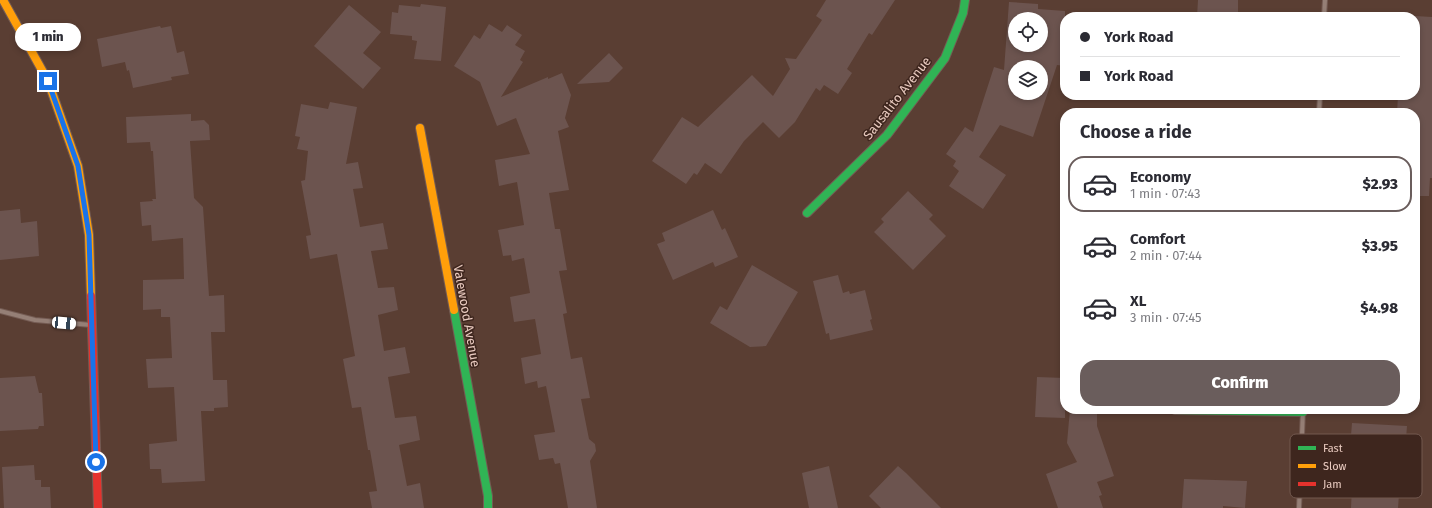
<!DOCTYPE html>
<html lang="en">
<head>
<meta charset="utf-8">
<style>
	body { margin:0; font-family:"Fira Sans",sans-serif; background:#f7f7f7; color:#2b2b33; height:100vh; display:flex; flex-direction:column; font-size:15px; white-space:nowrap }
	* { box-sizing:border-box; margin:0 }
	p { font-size:13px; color:#7c7c81 }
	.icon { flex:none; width:22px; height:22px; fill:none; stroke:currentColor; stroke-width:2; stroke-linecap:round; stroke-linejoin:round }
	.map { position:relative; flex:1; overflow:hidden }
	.drawer { position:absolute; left:1060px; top:108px; width:360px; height:306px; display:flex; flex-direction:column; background:#fff; border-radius:16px; box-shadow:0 2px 6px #0003 }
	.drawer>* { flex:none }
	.top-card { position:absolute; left:1060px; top:12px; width:360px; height:88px; border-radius:16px; box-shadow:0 2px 6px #0003; display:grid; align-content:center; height:88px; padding:0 20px; background:#fff }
	.controls { position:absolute; left:1008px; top:12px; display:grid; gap:8px }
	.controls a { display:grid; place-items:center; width:40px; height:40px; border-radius:50%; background:#fff; box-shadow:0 2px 6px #0003; font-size:20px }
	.end { position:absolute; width:18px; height:18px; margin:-9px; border:5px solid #1a73e8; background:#fff; box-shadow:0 0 0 2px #fff }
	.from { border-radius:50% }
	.bubble { position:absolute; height:28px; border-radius:14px; background:#fff; box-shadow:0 2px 6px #0003; font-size:13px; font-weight:800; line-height:28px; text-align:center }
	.car { position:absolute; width:12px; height:24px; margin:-12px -6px; border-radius:5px; box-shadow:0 0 3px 1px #0007; background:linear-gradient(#fff 24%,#345 0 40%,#fff 0 76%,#345 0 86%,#fff 0) }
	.top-card b { display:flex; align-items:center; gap:14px; height:38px; font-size:15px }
	.top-card b+b { border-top:1px solid #e1e1e2 }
	.top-card i { width:10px; height:10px; background:#2b2b33 }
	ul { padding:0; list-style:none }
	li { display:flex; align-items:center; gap:12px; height:56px; margin:0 8px 6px; padding:0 12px; border:2px solid transparent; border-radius:16px }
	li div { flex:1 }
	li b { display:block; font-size:15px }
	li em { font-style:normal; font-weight:800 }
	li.current { border-color:#6a5d5c }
	li>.icon { width:36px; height:36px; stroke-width:1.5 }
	h2 { padding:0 20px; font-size:18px; line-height:48px }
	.button { display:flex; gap:8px; margin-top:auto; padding:8px 20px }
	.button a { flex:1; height:46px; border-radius:16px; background:#6a5d5c; color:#fff; font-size:16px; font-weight:800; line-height:46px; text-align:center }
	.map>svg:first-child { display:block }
	.building { fill:#6c544f; fill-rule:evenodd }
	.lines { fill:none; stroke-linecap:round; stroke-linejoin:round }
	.street-casing { stroke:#745b53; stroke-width:6 }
	.fast-casing { stroke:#745b53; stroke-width:10 }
	.slow-casing { stroke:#745b53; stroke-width:10 }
	.jam-casing { stroke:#745b53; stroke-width:10 }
	.street { stroke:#957f76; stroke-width:4 }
	.fast { stroke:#30b455; stroke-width:8 }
	.slow { stroke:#ff9f0a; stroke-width:8 }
	.jam { stroke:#e5322d; stroke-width:8 }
	.route { stroke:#1a73e8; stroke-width:5 }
	.labels { text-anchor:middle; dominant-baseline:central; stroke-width:3; stroke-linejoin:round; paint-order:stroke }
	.street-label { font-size:13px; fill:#eacbc0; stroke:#3e261e }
	.key { fill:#3e261e; stroke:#72584f; stroke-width:1 }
	.key-label { font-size:11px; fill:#eacbc0 }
</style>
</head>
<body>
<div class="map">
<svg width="1432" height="508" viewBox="0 0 1432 508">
	<rect width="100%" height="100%" fill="#5a3e33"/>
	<!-- building -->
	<path class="building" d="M826,0H895L872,35L869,33L847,69L852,73L838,94L824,85L820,91L816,88L795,122L779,138L763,122L744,141L721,174L705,163L697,175L694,173L686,184L652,161L682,117L698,127L752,75L773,96L790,69L785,58L796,59L822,20L816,16Z
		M1198,0H1238V17H1197Z
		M1009,2L1038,4V9L1065,11V66L1057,65L1033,137L1000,125L979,157L1006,175L983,209L949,186L959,171L953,166L956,161L946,154L965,127L973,132L994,67L1004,70ZM1015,19H1041V45H1015ZM1015,67H1041V93H1015Z
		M421,4L446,7L441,61L414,59L417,41L412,40V36L390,34L392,12L398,13L399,5L420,7Z
		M349,5L381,32L363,53L381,68L363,89L314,46Z
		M1415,16L1432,17V178H1430L1429,196H1415V113H1397L1398,95H1415Z
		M489,24L502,32L507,25L522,35L515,45L525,51L520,60L523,62L501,97L548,77V79L562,73L571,95L565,118L569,127L558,131L569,190L549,193L555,229H560L567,270L559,271L567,313L563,314L571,359L582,357L590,398L581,399L589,439L595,444L596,451L590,461L597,508H568L560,463L555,464L553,458L539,460L534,435L555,432L546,386L538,388L537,381L525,384L521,358L541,354L535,319L514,322L510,297L530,293L524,258L512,261L511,255L503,256L498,230L524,225L517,182L499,186L495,160L530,154L516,118L497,126L480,82L454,66L474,35L480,39Z
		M160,26L161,28L171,26L177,53L184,51L189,74L171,77L172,80L133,88L129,70L127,71L125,62L102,67L97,39Z
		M609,53L623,68L609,82L577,84Z
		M330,102L357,107L346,164L358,162L363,188L353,189L360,227L383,223L388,249L371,251L378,288L394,287L398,310L378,315L384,351L405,347L410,373L388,377L395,418L416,416L420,440L399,445L407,486L420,483L424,508H372L369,492L377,491L370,450H368L361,407L352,408L343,359L355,356L337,254L310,259L306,236L311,235L301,181L305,180L308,151L297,149L300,137L295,136L301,104L328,109Z
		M191,114V121L204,120L209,125L210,140L190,141L194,198L203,207L209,296L224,295L225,332H211L213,380H227L228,407L214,408V411H201L205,481L162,483L161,469H150L149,444L177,441L174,387L148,388L146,359L172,358L170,317H161V309L143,310V280L184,279L183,238L152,241L151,225L142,226L140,202L153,201L152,199H156L153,151H151L150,142L127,143L126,117Z
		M908,191L933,215L929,219L946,236L913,270L874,232L884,222L881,219Z
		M20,209L21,223L37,221L39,256L0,260V211Z
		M713,210L722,230L725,228L738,257L715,267L713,262L673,280L657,244L665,241L662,233Z
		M752,265L798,292L766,346L750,347L710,323L720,306L727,310Z
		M838,275L843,293L849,291L850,294L865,290L872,319L870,320L873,330L830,340L829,333L826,334L813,281Z
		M35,376L39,393H42L44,426H39L38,429L0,431V378Z
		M1037,377L1065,378V418L1035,417Z
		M1070,409H1097V426L1114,476L1097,482L1102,495L1099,496L1103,508H1058L1046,474L1077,462L1067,443Z
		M1352,423L1407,426L1405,452H1402L1398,508H1351L1352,486L1370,487L1373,450L1350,448Z
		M34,465L35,480H41V487H50L51,508H4L2,467Z
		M829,466L838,508H809L802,473Z
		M898,466L906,473L941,508H881L869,496Z
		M1184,479L1247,481L1245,508L1223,506V508H1182Z"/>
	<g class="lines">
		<!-- street casing -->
		<g class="street-casing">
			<path id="street" d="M1324,17L1325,0
				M1319,113L1320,95
				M0,311L35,320L91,325
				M1299,508L1303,410"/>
		</g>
		<!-- fast casing -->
		<g class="fast-casing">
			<path id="fast" d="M807,213L887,135L945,58L963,13L965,0
				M454,310L488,496V508
				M1175,410L1303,412"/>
		</g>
		<!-- slow casing -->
		<g class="slow-casing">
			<path id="slow" d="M3,0L48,81L78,166L89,235L91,296
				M420,128L454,310"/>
		</g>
		<!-- jam casing -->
		<g class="jam-casing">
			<path id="jam" d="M91,296L98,508"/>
		</g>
		<!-- street -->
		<use href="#street" class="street"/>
		<!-- fast -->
		<use href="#fast" class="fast"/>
		<!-- slow -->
		<use href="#slow" class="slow"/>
		<!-- jam -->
		<use href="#jam" class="jam"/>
	</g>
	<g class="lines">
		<!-- route -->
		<path class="route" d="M48,81L78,166L89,235L96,462"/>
	</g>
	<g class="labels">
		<!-- street labels -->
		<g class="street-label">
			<text transform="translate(897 98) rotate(-52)">Sausalito Avenue</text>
			<text transform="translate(467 316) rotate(80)">Valewood Avenue</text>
		</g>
	</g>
	<!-- legend -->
	<rect x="1290" y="434" width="132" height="64" rx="6" class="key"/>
	<rect x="1298" y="446" width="18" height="4" fill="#30b455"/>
	<rect x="1298" y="464" width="18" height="4" fill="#ff9f0a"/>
	<rect x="1298" y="482" width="18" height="4" fill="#e5322d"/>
	<g class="key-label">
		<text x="1323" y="452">Fast</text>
		<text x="1323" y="470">Slow</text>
		<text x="1323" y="488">Jam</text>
	</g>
</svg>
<div class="controls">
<a><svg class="icon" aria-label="locate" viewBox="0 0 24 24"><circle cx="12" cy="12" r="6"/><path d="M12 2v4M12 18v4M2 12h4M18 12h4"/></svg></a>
<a><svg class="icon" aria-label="layers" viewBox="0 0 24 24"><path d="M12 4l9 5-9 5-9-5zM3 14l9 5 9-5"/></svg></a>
</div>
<i class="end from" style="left:96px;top:462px"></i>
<i class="end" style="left:48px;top:81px"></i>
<div class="bubble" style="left:15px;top:23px;width:66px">1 min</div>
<i class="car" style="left:64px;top:323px;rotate:95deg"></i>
<div class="top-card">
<b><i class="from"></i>York Road</b>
<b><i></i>York Road</b>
</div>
<section class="drawer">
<h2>Choose a ride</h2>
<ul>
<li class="current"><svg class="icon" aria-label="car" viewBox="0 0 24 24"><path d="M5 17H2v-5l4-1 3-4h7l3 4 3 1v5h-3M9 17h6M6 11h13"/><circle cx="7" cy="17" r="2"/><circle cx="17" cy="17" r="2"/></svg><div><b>Economy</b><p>1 min · 07:43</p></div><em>$2.93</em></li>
<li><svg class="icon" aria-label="car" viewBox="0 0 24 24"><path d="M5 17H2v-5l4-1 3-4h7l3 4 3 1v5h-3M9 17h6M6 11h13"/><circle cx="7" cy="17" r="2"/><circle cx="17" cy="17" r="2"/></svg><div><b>Comfort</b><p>2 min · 07:44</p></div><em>$3.95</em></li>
<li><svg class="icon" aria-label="car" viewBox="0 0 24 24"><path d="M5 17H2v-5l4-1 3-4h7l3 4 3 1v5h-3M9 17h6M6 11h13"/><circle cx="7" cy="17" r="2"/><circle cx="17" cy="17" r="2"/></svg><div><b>XL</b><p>3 min · 07:45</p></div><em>$4.98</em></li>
</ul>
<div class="button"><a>Confirm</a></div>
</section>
</div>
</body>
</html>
